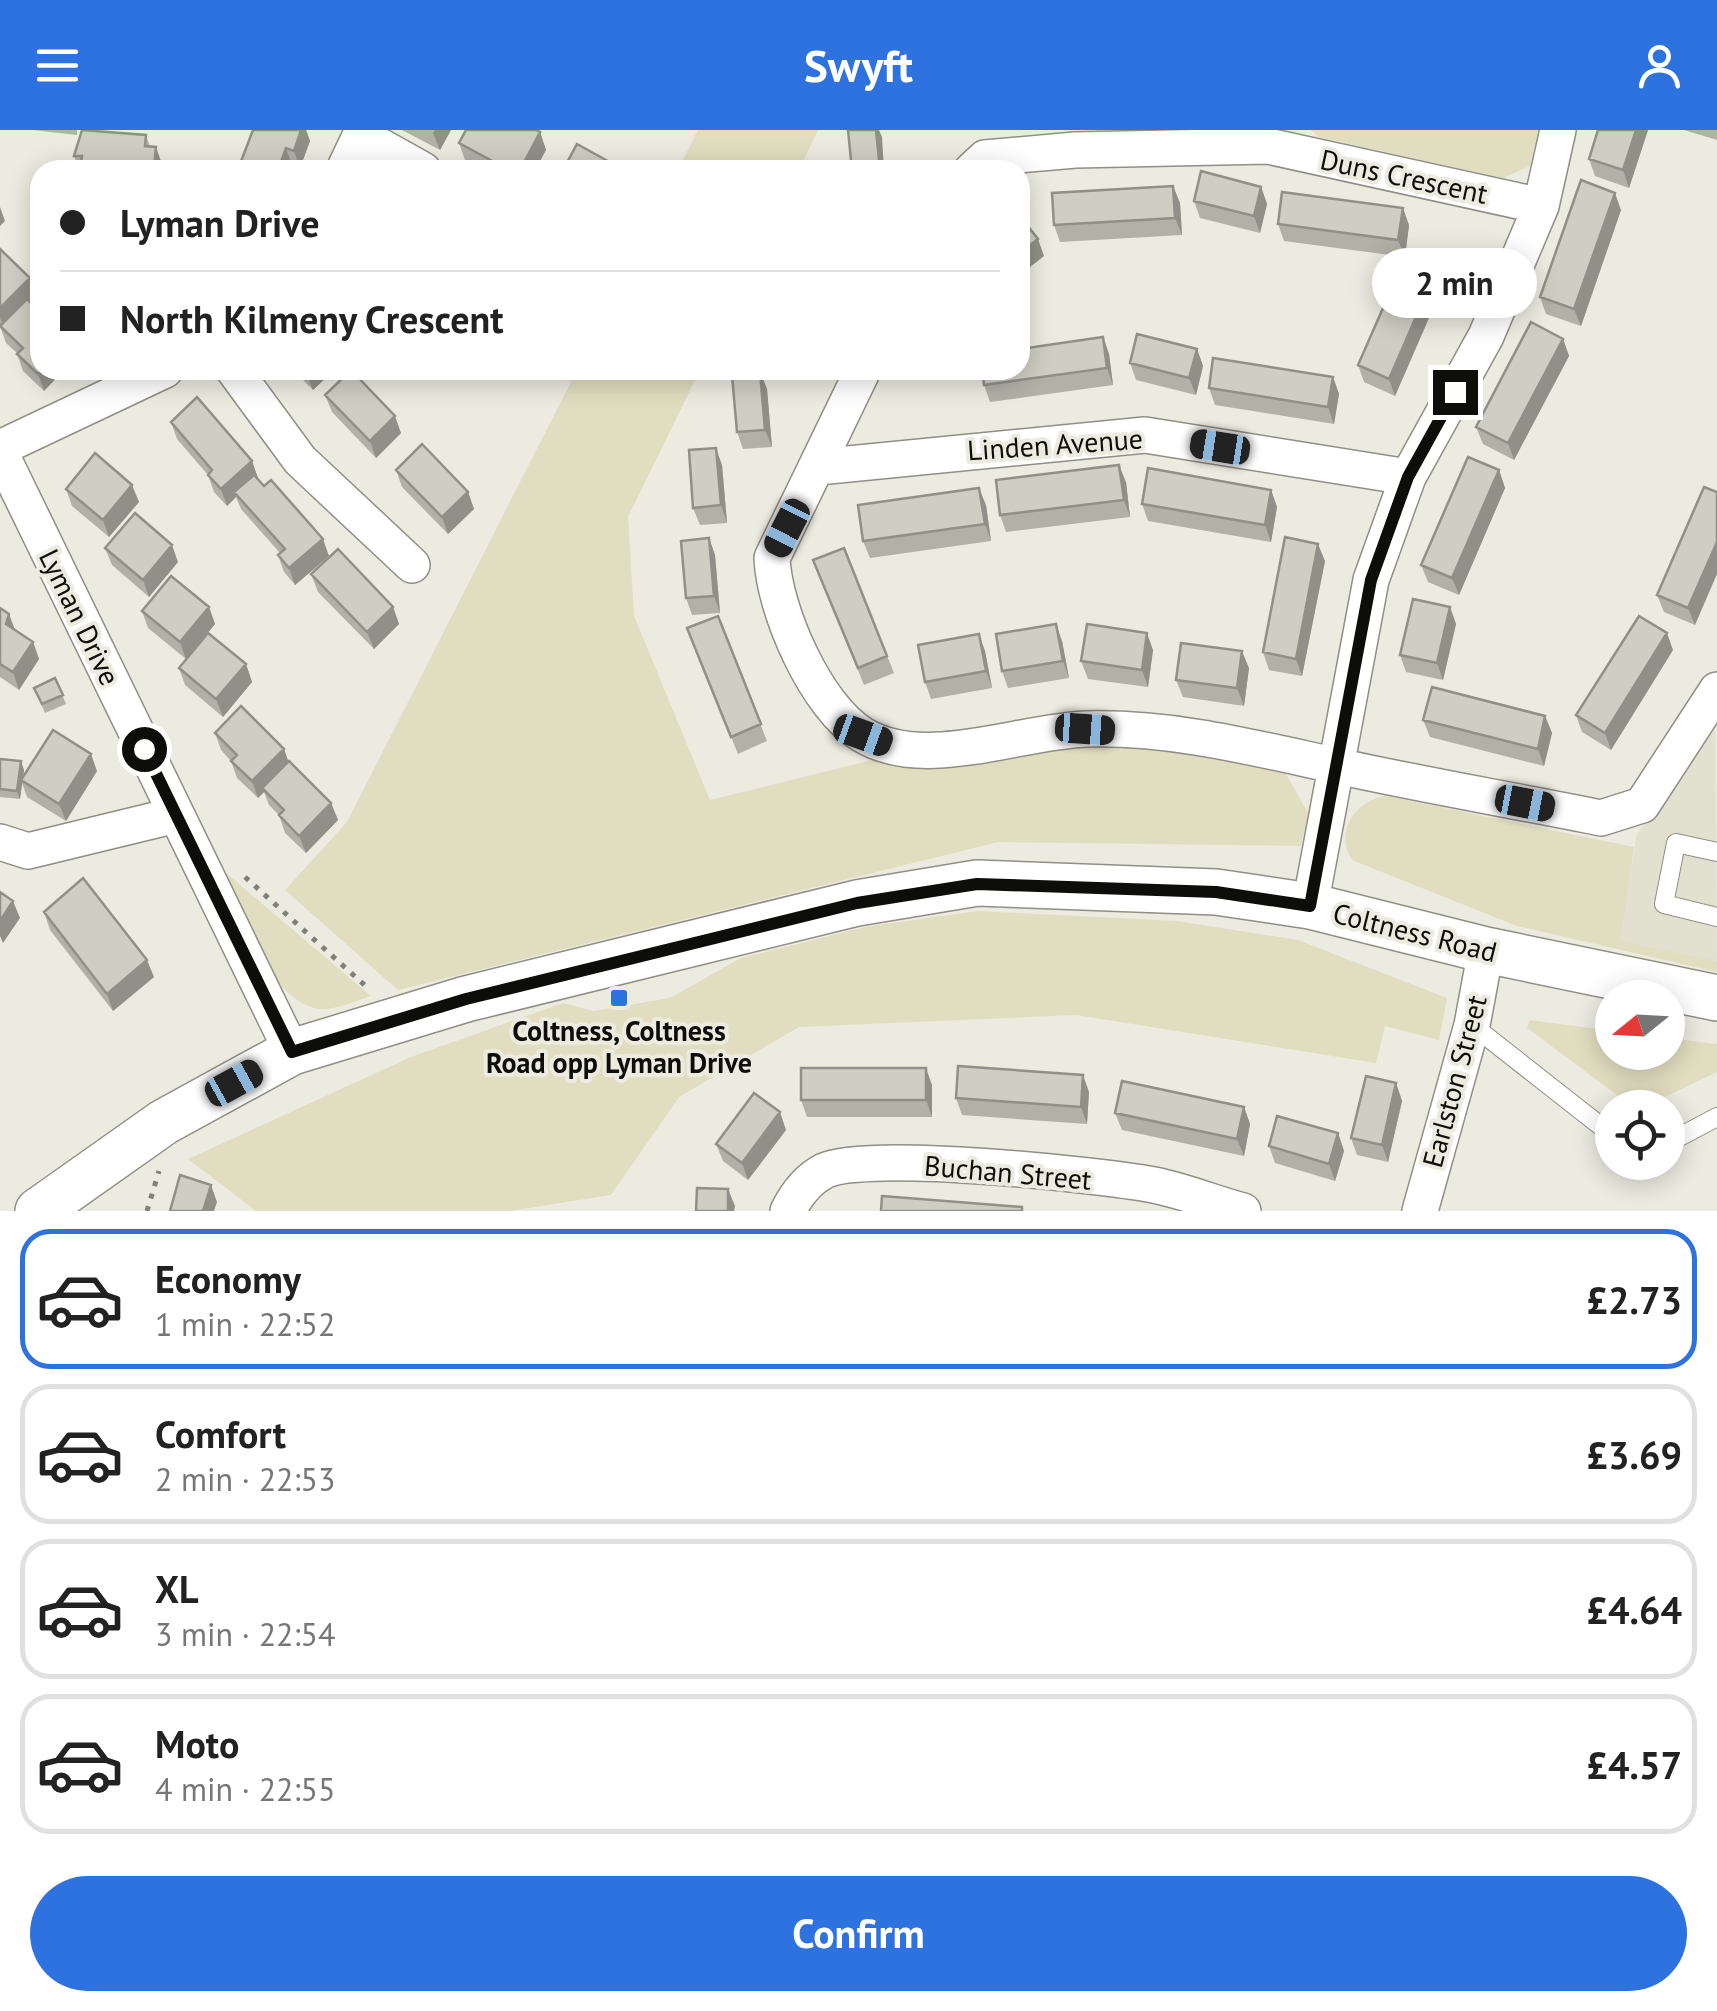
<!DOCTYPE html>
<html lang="en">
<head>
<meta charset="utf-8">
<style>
	body { margin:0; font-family:"PT Sans",sans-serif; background:#f2f2f2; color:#222; height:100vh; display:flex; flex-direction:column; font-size:38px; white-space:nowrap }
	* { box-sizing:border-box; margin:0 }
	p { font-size:32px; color:#767676 }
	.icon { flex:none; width:55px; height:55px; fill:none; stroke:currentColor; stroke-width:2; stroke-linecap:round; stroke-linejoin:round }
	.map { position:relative; height:1081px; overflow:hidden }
	.drawer { display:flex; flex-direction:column; background:#fff; flex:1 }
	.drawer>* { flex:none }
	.guide { position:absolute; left:30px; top:30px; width:1000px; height:220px; border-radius:30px; box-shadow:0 5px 25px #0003; display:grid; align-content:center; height:220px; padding:0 30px; background:#fff }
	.needle { width:65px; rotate:252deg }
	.buttons { position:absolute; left:1595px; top:850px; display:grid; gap:20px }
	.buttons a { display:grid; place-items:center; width:90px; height:90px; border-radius:50%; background:#fff; box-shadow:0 5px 25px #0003; font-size:50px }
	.end { position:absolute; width:45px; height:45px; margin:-22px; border:12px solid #0d0d09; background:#fff; box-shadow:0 0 0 5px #fff }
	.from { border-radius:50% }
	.bubble { position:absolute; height:70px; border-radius:35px; background:#fff; box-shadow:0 5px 25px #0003; font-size:32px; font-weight:600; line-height:70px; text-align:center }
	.car { position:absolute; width:30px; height:60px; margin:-30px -15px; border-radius:12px; box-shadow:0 0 8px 2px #0007; background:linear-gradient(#222 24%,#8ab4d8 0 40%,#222 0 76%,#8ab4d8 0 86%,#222 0) }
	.guide b { display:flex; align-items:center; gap:35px; height:95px; font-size:38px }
	.guide b+b { border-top:2px solid #e0e0e0 }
	.guide i { width:25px; height:25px; background:#222 }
	ul { padding:18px 0 0; list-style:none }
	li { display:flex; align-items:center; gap:30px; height:140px; margin:0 20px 15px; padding:0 10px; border:5px solid #e0e0e0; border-radius:30px }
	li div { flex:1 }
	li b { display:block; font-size:38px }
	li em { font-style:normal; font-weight:600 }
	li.current { border-color:#2d72df }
	li>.icon { width:90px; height:90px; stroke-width:1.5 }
	.action { display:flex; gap:20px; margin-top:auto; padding:20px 30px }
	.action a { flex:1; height:115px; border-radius:60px; background:#2d72df; color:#fff; font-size:40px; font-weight:600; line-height:115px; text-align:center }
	header { display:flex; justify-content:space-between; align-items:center; height:130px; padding:0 30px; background:#2d72df; color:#fff; font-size:45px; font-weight:600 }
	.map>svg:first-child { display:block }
	.built { fill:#e2e0ce }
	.green { fill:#e0ddc0 }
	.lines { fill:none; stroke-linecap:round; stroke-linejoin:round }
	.service-casing { stroke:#908f85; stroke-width:20 }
	.minor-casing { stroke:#908f85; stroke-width:38 }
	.tertiary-casing { stroke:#908f85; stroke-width:48 }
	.path { stroke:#808078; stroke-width:5; stroke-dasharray:5 8; stroke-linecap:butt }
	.service { stroke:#fff; stroke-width:18 }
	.minor { stroke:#fff; stroke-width:35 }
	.tertiary { stroke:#fff; stroke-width:45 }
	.wall { fill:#b2b1a8 }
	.shaded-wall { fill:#919088 }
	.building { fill:#cfcec3; stroke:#919088; stroke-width:2.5 }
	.route { stroke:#0d0d09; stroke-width:12 }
	.poi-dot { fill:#2d72df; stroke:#ecebe0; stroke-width:4 }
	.labels { text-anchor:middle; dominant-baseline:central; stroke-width:8; stroke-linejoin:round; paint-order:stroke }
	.street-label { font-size:28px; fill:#0d0d09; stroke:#ecebe0 }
	.poi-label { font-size:28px; font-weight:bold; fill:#0d0d09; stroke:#ecebe0 }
</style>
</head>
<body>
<header><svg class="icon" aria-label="menu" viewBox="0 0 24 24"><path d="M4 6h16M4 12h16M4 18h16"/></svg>Swyft<svg class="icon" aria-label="person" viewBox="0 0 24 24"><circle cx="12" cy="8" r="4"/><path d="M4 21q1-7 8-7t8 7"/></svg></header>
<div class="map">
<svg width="1717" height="1081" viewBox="0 0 1717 1081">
	<rect width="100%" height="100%" fill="#ecebe0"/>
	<!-- built -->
	<path class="built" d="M1715,599L1717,831L1619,812L1637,704Z"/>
	<!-- green -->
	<path class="green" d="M698,0H818L799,40H678Z
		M1311,0H1538L1530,36L1503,48L1319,7Z
		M577,240H700L628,387L634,486L710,670L876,629L1092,613L1191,617L1285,642L1308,683L1301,716L998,712L398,860L285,760L347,692Z
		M1386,666L1634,717L1620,811L1717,831V842L1517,796L1352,730C1334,703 1355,670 1386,666Z
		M213,732L371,866C354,871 329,884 311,877C266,862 233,772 213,732Z
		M977,781L1177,791L1298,810L1447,868L1439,910L1385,896L1376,933L1076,885L799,897L679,967L611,1065L510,1081H256L188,1029L411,927L563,873L594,881L670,868L741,828L865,797Z
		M1530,890L1612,901V922H1668V908L1717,914V942L1644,977H1633L1527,898Z"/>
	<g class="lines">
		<!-- service casing -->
		<g class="service-casing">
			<path id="service" d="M1717,722L1676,713L1664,774L1717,787
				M1472,895L1612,1005
				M1668,1013L1717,987"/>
		</g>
		<!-- minor casing -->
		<g class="minor-casing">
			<path id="minor" d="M362,6L423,40
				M344,40L363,0
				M972,40L985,28L1075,20L1268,16L1541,76
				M234,240L300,330L412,435
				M863,240L772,428C774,480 816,577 863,605C925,642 1019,601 1087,599C1172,597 1251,617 1333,635C1422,655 1512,670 1601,688L1642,675L1717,560
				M0,318L165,240
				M0,322L292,922
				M818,337L1145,305L1408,347
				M0,712L28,721L176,685
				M1310,776L1371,450L1408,347L1486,206L1541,76L1558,0
				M788,1081C796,1065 807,1050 824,1041C865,1020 1100,1045 1154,1055C1184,1061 1213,1073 1243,1081
				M1420,1081L1472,895L1486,820"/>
		</g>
		<!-- tertiary casing -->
		<g class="tertiary-casing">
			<path id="tertiary" d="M38,1081L164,992L292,922L466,869L857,773L977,753L1216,762L1310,776L1486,820L1717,868"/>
		</g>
		<!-- path -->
		<path class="path" d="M245,747L370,860
			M147,1081L159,1041"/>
		<!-- service -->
		<use href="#service" class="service"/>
		<!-- minor -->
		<use href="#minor" class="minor"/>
		<!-- tertiary -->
		<use href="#tertiary" class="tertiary"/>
	</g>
	<!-- wall -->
	<path class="wall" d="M33,0H77V5Z
		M253,0H306L310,11L300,38L292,35L290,40H242L240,34Z
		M402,0H451L440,20Z
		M1648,0L1629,58L1595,46L1589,29Z
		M1684,0H1717V10Z
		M540,2L546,20L535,40H484L465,30L459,13Z
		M146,5L150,17L162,34V40H79L74,26Z
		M1173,56L1180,73L1182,105L1060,112L1054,95Z
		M1261,57L1267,74L1260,103L1200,88L1194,71Z
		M1621,80L1581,196L1546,184L1540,167Z
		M1278,94L1409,95L1405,127L1284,111Z
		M0,119L30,148L36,166L29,172L40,240H64L44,261L23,241L17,223L6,213L0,196Z
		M1442,158L1395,266L1364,252L1358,235Z
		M1103,207L1109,224L1113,255L990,272L984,255Z
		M1563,209L1569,226L1514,330L1483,314L1476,297Z
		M1197,219L1203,236L1196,265L1136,250L1130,233Z
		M293,240H334L313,260Z
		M760,242L767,259L772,317L743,319L737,302Z
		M1333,247L1339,264L1334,294L1215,275L1209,258Z
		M325,265L401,303L376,328L332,282Z
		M171,292L252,331L258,349L329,426L295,455L284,442L278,425L280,423L241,379L236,367L227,376L214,362L208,345L177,309Z
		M722,335L727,393L700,395L693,378Z
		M396,340L468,362L474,379L448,404L402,357Z
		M1499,340L1505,358L1459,465L1428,452L1421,435Z
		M1126,352L1130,387L1006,402L1000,385Z
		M1704,357L1695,495L1664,482L1657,465Z
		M66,359L139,372L109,407L72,376Z
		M1271,360L1277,377L1271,412L1148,391L1142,374Z
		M986,375L991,411L870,428L863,411Z
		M709,408L715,425L720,483L692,485L686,468Z
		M105,418L178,432L149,467L112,435Z
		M844,418L894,543L864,555L813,430Z
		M1325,431L1302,546L1269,540L1263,522Z
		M311,444L393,477L399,494L374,519L318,462Z
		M209,477L215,494L208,503L246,534L252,552L223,587L185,555L179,538L186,529L148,498L142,481Z
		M1450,477L1456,494L1443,550L1406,542L1400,525Z
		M0,478L9,484L15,500L33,512L39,529L19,560L0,547Z
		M718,486L767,611L738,624L687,498Z
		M1062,511L1069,548L1008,558L1002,541Z
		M1153,520L1148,557L1088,549L1081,531Z
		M1673,520L1611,620L1582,602L1576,585Z
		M985,521L992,558L931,569L925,552Z
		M1249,538L1244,576L1183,567L1176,550Z
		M55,548L66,574L45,583L34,558Z
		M1545,586L1552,603L1544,636L1430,607L1423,590Z
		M215,603L284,619L288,631L331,673L338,690L306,723L285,703L279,685L269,675L264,662L258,668L237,648L231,631L221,620Z
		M0,629L24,640L23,647L97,641L66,691L27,667L22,653L20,669L0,667Z
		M44,782L154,847L113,881L50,800Z
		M1396,953L1402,971L1388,1032L1357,1025L1351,1008Z
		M932,955V987H807L801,970Z
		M1089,962L1087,994L962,985L956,968Z
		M1244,977L1250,994L1244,1026L1122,1000L1115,983Z
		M786,1000L748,1050L723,1031L716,1014Z
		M1338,1003L1344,1021L1335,1051L1275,1033L1269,1016Z"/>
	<!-- shaded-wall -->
	<path class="shaded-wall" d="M301,0H306L310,11L300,38L294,21Z
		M435,0H451L440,20L433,3Z
		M876,0H879L882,7L884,40H880Z
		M1636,0H1648L1629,58L1623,40Z
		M540,2L546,20L535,40H520Z
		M156,17L162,34V40H155L154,38Z
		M286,18L292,35L290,40H278Z
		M1173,56L1180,73L1182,105L1175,88Z
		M1261,57L1267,74L1260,103L1254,86Z
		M1615,63L1621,80L1581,196L1574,179Z
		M0,77L5,91L0,96Z
		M1403,78L1409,95L1405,127L1398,110Z
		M1038,109L1044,126L1020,145V123Z
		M1436,141L1442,158L1395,266L1389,249Z
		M30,148L36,166L4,198L0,188V178Z
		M1103,207L1109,224L1113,255L1107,238Z
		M1563,209L1569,226L1514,330L1508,313Z
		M1197,219L1203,236L1196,265L1189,248Z
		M41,240H64L44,261L38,244Z
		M310,240H334L313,260L306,243Z
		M760,242L767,259L772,317L765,300Z
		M1333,247L1339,264L1334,294L1328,277Z
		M395,286L401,303L376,328L370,311Z
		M716,318L722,335L727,393L721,375Z
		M252,331L258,348L238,366L234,362L236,367L227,376L221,359Z
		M1119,335L1126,352L1130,387L1124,370Z
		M1499,340L1505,358L1459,465L1452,448Z
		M132,355L139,372L109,407L103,390Z
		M979,358L986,375L991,411L985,394Z
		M1271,360L1277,377L1271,412L1265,395Z
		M468,362L474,379L448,404L442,387Z
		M709,408L715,425L720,483L714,466Z
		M323,409L329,426L295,455L289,438Z
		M1717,412V444L1695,495L1688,478Z
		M1318,414L1325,431L1302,546L1296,529Z
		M172,415L178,432L149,467L143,450Z
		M209,477L215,494L186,529L180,512Z
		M393,477L399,494L374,519L367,502Z
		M1450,477L1456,494L1443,550L1437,533Z
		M9,484L15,501L6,494Z
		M1056,494L1062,511L1069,548L1063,531Z
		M1147,503L1153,520L1148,557L1142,540Z
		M1667,503L1673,520L1611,620L1605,603Z
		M979,504L985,521L992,558L986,541Z
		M33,512L39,529L19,560L13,542Z
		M1242,521L1249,538L1244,576L1237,558Z
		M246,534L252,552L223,587L216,569Z
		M1545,586L1552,603L1544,636L1538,619Z
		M284,619L290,636L262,658L264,662L258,668L252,651Z
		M91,624L97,641L66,691L59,674Z
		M21,631L24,640L20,669L17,661Z
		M331,673L338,690L306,723L299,706Z
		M13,771L20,788L3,813L0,806V791Z
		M147,830L154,847L113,881L107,864Z
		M926,938L932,955V987L926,970Z
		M1083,945L1089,962L1087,994L1081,977Z
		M1396,953L1402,971L1388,1032L1382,1015Z
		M1244,977L1250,994L1244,1026L1237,1009Z
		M780,982L786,1000L748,1050L742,1033Z
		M1338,1003L1344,1021L1335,1051L1329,1034Z
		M211,1055L217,1072L214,1081H203Z
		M728,1059L735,1076L734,1081H728Z"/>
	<!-- building -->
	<path class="building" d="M82,0L146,5L145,16L156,17L154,38L140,37L139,40H80L82,26H74Z
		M253,0H301L294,21L286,18L278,40H256L240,34Z
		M466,0H536L540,2L520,40H509L459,13Z
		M848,0H876L880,40H852Z
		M1598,0H1636L1623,40L1589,29Z
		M577,14L624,40H563Z
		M1201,41L1261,57L1254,86L1194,71Z
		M1581,50L1615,63L1574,179L1540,167Z
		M1173,56L1175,88L1054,95L1052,63Z
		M1282,62L1403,78L1398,110L1278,94Z
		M1020,86L1038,109L1020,123Z
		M0,119L30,148L0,178Z
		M1405,128L1436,141L1389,249L1358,235Z
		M27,169L40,182L41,240L38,244L17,224L23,218L0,196Z
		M1531,192L1563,209L1508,313L1476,297Z
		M1137,204L1197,219L1189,248L1130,233Z
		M1103,207L1107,238L984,255L982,240H1020V219Z
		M1213,228L1333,247L1328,277L1209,258Z
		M351,240L395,286L370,311L325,265Z
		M760,242L765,300L737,302L732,245Z
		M197,267L252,331L221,359L208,345L212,340L171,292Z
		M422,314L468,362L442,387L396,340Z
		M716,318L721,375L693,378L689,320Z
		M95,323L132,355L103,390L66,359Z
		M1468,327L1499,340L1452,448L1421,435Z
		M1119,335L1124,370L1000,385L996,350Z
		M1148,338L1271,360L1265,395L1142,374Z
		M254,345L264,356L271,350L323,409L289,438L278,425L285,419L234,362Z
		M1704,357L1717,362V412L1688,478L1657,465Z
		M979,358L985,394L863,411L858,375Z
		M135,383L172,415L143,450L105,418Z
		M1285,407L1318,414L1296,529L1263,522Z
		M709,408L714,466L686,468L681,411Z
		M844,418L887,526L858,538L813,430Z
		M338,419L393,477L367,502L311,444Z
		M171,446L209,477L180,512L142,481Z
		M1413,469L1450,477L1437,533L1400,525Z
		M0,478L9,484L6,494L33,512L13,542L0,534Z
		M718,486L761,594L731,607L687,498Z
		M1639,486L1667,503L1605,603L1576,585Z
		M1056,494L1063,531L1002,541L996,504Z
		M1087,494L1147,503L1142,540L1081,531Z
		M208,503L246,534L216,569L179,538Z
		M979,504L986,541L925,552L918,515Z
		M1181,513L1242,521L1237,558L1176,550Z
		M55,548L63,565L42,574L34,558Z
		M1432,557L1545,586L1538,619L1423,590Z
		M241,576L284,619L252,651L231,631L237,625L215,603Z
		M53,600L91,624L59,674L21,650Z
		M0,629L21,631L17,661L0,659Z
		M289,631L331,673L299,706L279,685L284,680L262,658Z
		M83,748L147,830L107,864L44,782Z
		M0,762L13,771L0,791Z
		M958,936L1083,945L1081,977L956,968Z
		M801,938H926V970H801Z
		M1366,946L1396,953L1382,1015L1351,1008Z
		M1122,951L1244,977L1237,1009L1115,983Z
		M754,963L780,982L742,1033L716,1014Z
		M1277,986L1338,1003L1329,1034L1269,1016Z
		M180,1045L211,1055L203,1081H170Z
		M697,1058L728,1059V1081H696Z
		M882,1066L1022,1077V1081H881Z"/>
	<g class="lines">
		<!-- route -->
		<path class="route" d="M144,619L292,922L466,869L715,808L857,773L977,754L1216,762L1310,776L1371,450L1408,347L1455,262"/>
	</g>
	<!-- markers -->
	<rect class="poi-dot" x="609" y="858" width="20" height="20" rx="5"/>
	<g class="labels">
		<!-- street labels -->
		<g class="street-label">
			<text transform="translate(1404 46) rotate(12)">Duns Crescent</text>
			<text transform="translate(1055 314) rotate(-4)">Linden Avenue</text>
			<text transform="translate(80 487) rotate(64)">Lyman Drive</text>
			<text transform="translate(1415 802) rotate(14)">Coltness Road</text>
			<text transform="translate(1454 951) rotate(-75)">Earlston Street</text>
			<text transform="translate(1008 1042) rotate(5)">Buchan Street</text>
		</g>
		<!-- poi labels -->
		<g class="poi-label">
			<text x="619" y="900">Coltness, Coltness<tspan x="619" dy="32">Road opp Lyman Drive</tspan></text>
		</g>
	</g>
</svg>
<div class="buttons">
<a><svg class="needle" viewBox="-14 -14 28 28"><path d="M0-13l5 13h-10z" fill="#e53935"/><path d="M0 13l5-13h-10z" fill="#767676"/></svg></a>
<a><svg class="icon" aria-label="locate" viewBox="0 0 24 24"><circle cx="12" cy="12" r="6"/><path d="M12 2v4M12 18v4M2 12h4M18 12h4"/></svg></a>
</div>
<i class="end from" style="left:144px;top:619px"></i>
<i class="end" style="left:1455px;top:262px"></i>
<div class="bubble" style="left:1372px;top:118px;width:165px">2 min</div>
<i class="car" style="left:1220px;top:317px;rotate:279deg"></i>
<i class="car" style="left:787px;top:398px;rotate:207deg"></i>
<i class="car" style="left:1085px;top:599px;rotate:94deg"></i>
<i class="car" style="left:863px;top:605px;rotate:110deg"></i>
<i class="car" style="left:1525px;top:673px;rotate:101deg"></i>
<i class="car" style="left:234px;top:953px;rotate:61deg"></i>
<div class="guide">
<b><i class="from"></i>Lyman Drive</b>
<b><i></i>North Kilmeny Crescent</b>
</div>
</div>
<section class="drawer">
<ul>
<li class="current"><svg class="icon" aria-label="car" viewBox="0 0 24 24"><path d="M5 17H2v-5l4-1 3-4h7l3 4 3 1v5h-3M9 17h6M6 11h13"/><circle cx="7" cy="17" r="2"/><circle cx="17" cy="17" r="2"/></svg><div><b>Economy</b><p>1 min · 22:52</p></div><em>£2.73</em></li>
<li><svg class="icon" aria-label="car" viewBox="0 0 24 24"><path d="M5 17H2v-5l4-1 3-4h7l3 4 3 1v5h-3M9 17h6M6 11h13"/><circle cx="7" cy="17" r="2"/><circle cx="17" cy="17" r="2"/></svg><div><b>Comfort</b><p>2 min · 22:53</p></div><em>£3.69</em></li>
<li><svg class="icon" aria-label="car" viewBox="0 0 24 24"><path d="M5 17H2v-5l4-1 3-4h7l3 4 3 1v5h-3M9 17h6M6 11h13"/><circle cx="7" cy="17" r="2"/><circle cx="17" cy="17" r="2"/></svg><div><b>XL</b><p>3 min · 22:54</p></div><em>£4.64</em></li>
<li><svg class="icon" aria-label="car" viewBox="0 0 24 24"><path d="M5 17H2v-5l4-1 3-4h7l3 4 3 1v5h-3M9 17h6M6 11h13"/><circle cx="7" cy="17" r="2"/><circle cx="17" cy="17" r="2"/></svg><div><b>Moto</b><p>4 min · 22:55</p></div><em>£4.57</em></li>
</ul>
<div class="action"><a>Confirm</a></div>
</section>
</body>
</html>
